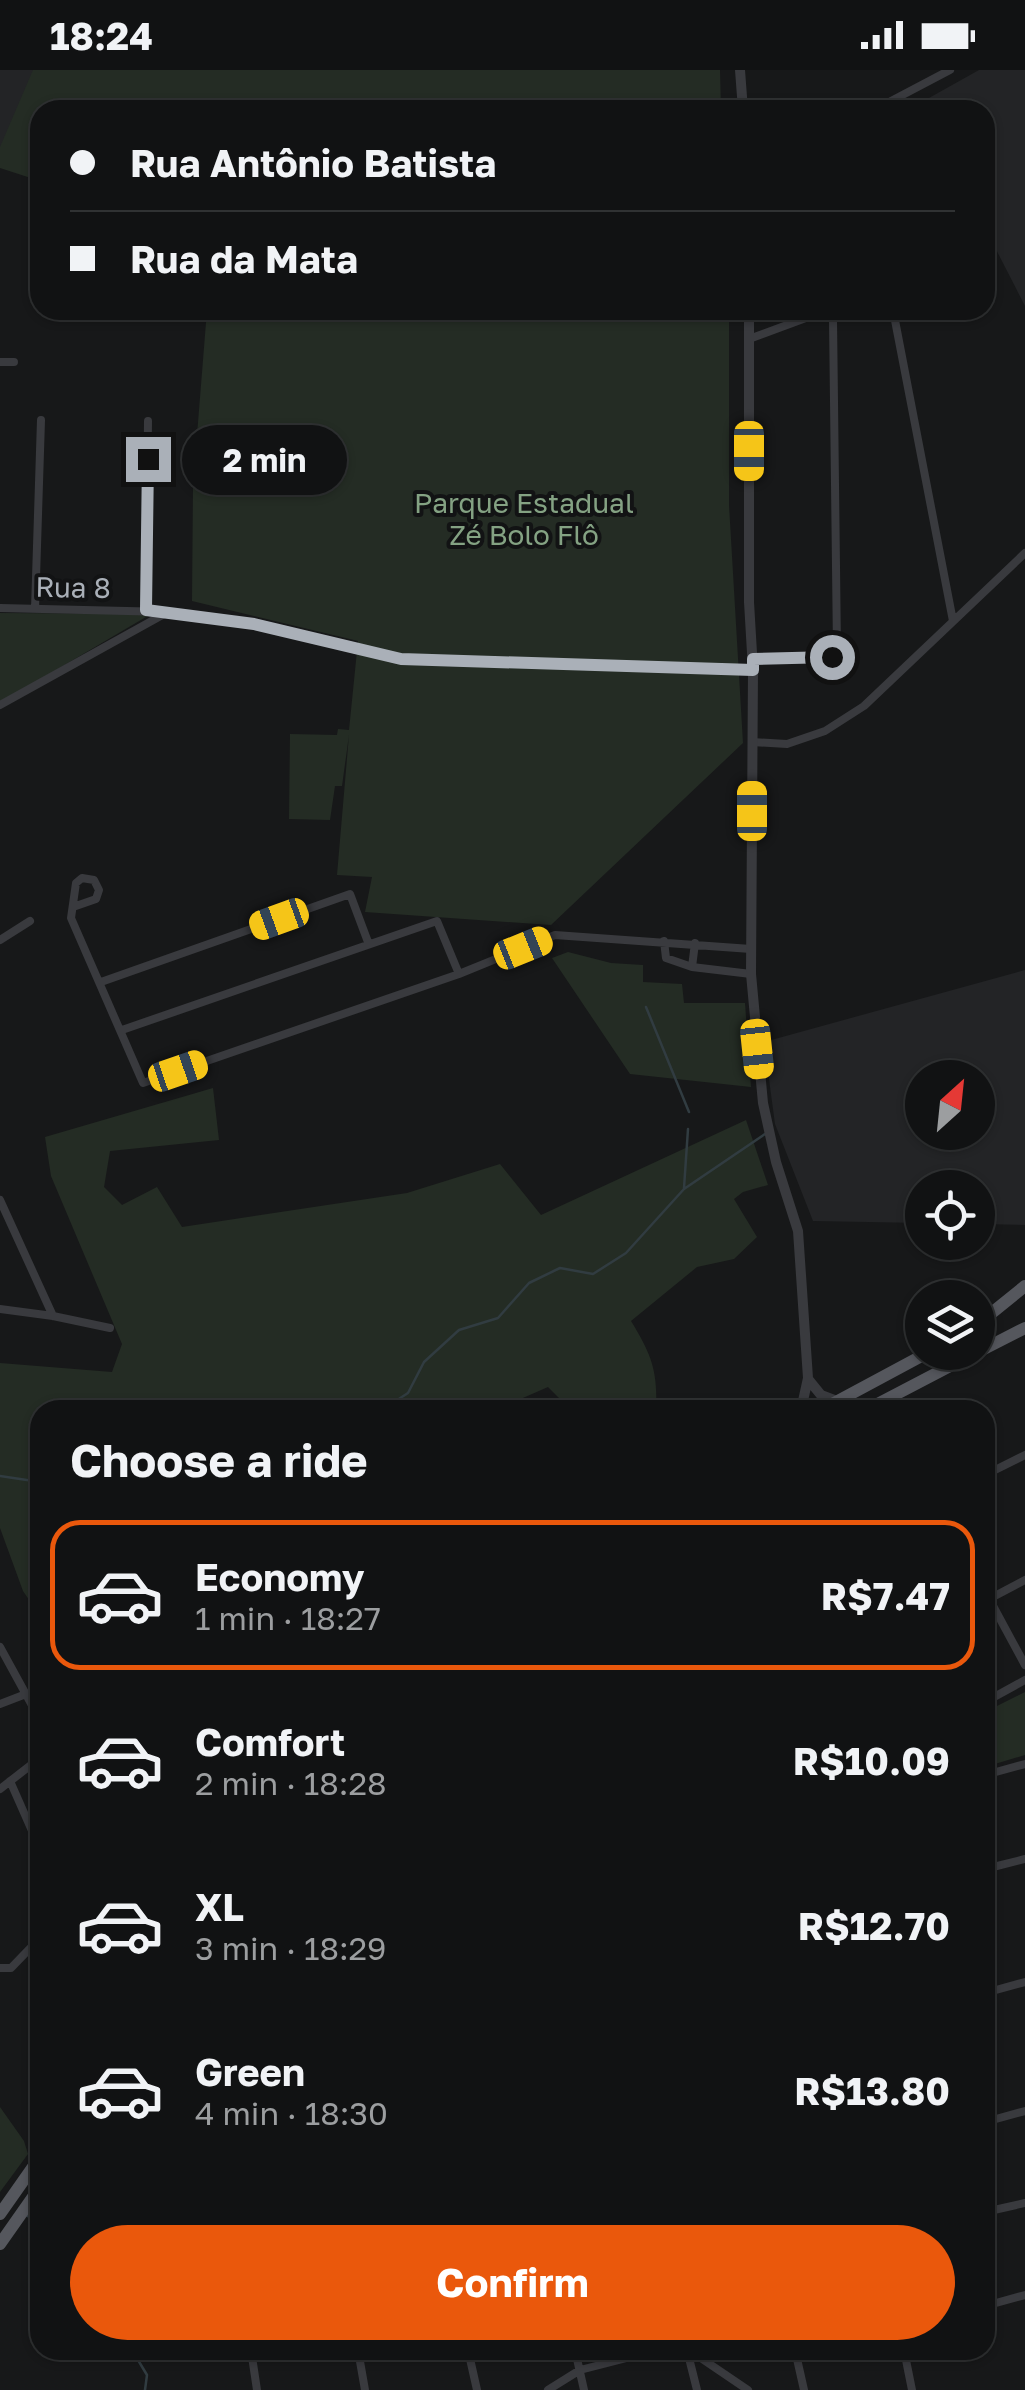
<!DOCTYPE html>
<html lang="en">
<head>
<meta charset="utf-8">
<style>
	body { margin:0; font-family:"Golos Text",sans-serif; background:#1e2021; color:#f1f3f6; height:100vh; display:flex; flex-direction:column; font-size:38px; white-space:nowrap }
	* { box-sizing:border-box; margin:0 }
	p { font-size:32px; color:#9c9ea0 }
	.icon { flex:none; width:55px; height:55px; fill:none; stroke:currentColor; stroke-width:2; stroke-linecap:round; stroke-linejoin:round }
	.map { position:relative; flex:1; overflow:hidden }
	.panel { position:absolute; left:30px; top:1330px; width:965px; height:960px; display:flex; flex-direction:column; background:#111213; border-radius:30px; box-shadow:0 2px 8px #0004,0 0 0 2px #303233 }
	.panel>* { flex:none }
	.guide { position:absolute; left:30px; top:30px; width:965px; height:220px; border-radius:30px; box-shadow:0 2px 8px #0004,0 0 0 2px #303233; display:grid; align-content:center; height:220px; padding:0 40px; background:#111213 }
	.needle { width:65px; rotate:27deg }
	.fabs { position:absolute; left:905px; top:990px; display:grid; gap:20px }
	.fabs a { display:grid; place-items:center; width:90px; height:90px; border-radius:50%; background:#111213; box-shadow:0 2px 8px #0004,0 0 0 2px #303233; font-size:50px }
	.end { position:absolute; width:45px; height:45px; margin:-22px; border:12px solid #aab0b8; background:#111; box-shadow:0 0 0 5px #111 }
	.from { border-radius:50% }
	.bubble { position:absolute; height:70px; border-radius:35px; background:#111213; box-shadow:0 2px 8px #0004,0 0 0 2px #303233; font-size:32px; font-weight:700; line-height:70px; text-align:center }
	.car { position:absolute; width:30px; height:60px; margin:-30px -15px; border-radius:12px; box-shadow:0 0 8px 2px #0007; background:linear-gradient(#f5c518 24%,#345 0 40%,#f5c518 0 76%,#345 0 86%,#f5c518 0) }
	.guide b { display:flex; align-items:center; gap:35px; height:95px; font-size:38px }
	.guide b+b { border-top:2px solid #303233 }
	.guide i { width:25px; height:25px; background:#f1f3f6 }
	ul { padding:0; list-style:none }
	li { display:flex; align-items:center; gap:30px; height:150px; margin:0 20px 15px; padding:0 20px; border:5px solid transparent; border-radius:30px }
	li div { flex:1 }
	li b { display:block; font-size:38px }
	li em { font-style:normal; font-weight:700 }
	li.selected { border-color:#ea580c }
	li>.icon { width:90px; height:90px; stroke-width:1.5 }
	h2 { padding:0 40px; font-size:45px; line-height:120px }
	.action { display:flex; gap:20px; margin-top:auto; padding:20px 40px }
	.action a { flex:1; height:115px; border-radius:60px; background:#ea580c; color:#fff; font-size:40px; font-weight:700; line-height:115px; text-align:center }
	.status { display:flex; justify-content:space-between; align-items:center; height:70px; padding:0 50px; background:#111213; direction:ltr }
	.status svg { height:28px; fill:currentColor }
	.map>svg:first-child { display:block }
	.built { fill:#232426; fill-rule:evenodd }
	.green { fill:#242c24 }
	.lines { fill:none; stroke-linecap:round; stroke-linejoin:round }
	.stream { stroke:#313c41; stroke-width:2.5 }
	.minor { stroke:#393a3e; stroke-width:8 }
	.tertiary { stroke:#393a3e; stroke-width:10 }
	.primary { stroke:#55575d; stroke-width:12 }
	.route { stroke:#aab0b8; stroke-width:12 }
	.labels { text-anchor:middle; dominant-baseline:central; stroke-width:8; stroke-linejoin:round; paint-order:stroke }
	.park-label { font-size:28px; fill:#84a283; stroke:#121314 }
	.street-label { font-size:28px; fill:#aab0b8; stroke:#121314 }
</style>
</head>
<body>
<div class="status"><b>18:24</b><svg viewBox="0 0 49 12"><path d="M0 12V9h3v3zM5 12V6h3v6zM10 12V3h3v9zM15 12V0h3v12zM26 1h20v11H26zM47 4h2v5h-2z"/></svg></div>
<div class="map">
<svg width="1025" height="2320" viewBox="0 0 1025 2320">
	<rect width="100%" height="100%" fill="#171819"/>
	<!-- built -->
	<path class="built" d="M0,0H34L0,82Z
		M979,0H1025V236L985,158V40H924L920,33Z
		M1025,900V1155L978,1154V1118H922V1153L813,1151L775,1054L764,972ZM922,1008H978V1062H922Z"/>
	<!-- green -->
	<path class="green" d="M33,0H720L721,40H40V111L0,98V77Z
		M207,240H729V435L743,673L551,855L365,842L372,807L337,805L349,665L342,716H335L330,750L289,749L290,664L337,665L338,659L349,660L358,571L192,531L193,415Z
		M0,543L151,544L0,633Z
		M568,882L611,893L643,895V912L682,914L684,933H745L751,1017L630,1004L552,888Z
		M213,1018L219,1070L110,1081L104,1117L122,1135L157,1117L182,1157L407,1123L500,1094L541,1145L746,1050L768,1115L743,1122L734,1129L757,1167L734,1189L697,1197L631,1251C651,1284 658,1300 656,1340H571L548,1317L516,1331L525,1340H40V1546L23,1521L0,1458V1293L112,1302L122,1274L51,1106L45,1067Z
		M1025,1622V1685L985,1697V1642Z
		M0,2037L24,2071L28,2084L0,2122Z"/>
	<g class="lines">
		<!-- stream -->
		<path class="stream" d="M646,937L689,1042
			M684,1118L688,1059
			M355,1340L364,1331L388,1336L408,1323L424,1292L459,1260L498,1248L529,1213L560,1198L593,1204L626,1183L684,1119L768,1062
			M0,1406L40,1412
			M25,2144L40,2155
			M132,2280L147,2305L145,2320"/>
		<!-- minor -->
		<path class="minor" d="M874,40L950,0
			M893,240L953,551
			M749,269L822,242H829L833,249L837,579L832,587L753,589
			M0,292H14
			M0,538L169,542L254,553L401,589L753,600
			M35,539L41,350
			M146,540L148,351
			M0,635L166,543
			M752,672L787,674L825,661L864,636L1025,483
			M73,837L96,829L99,820L94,810L82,808L76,813L71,848L143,1013L459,904L555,865L751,879
			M0,870L30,851
			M664,871L666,888L692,897
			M695,873L692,897L751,904
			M101,912L350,824L368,872
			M122,960L437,851L459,904
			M0,1130L53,1246
			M0,1239L53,1246L110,1258
			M985,1405L1025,1385
			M985,1521L1025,1595
			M989,1529L1025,1510
			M0,1577L40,1650
			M985,1632L1025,1610
			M0,1634L26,1624
			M985,1705L1025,1694
			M10,1711L40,1779
			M0,1719L40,1688
			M985,1799L1025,1789
			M0,1898H11L40,1868
			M985,1923L1025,1912
			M985,2052L1025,2041
			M985,2142L1025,2133
			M985,2236L1025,2225
			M251,2280L257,2320
			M358,2280L365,2320
			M468,2280L477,2320
			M575,2280L584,2320
			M687,2280L697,2320
			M689,2280L748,2320
			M795,2280L804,2320
			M904,2280L912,2320
			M207,2284L213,2280
			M548,2320L580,2300L658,2280"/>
		<!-- tertiary -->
		<path class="tertiary" d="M740,0L743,40
			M749,240V532L753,600L751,904L763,1033L776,1092L798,1161L808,1308L801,1340
			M808,1309L821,1325L837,1331"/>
		<!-- primary -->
		<path class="primary" d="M978,1254L1025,1216
			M978,1282L1025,1258
			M821,1340L929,1282
			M866,1340L977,1282
			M0,2144L40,2087
			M0,2174L40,2117"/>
	</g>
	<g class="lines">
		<!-- route -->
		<path class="route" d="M148,389L146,540L254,554L401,589L753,600V589L832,587"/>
	</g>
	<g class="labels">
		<!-- park labels -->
		<g class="park-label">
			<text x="524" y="432">Parque Estadual<tspan x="524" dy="32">Zé Bolo Flô</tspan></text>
		</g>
		<!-- street labels -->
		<g class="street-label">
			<text transform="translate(73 517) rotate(1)">Rua 8</text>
		</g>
	</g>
</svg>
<div class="fabs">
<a><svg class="needle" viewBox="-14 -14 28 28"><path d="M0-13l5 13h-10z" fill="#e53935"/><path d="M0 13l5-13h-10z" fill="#9c9ea0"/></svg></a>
<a><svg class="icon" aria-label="locate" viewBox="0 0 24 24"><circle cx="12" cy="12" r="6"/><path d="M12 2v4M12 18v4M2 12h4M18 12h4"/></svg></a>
<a><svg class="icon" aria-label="layers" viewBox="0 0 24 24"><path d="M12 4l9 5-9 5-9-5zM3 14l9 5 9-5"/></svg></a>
</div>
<i class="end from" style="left:832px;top:587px"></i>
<i class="end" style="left:148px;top:389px"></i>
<div class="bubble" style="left:182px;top:355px;width:165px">2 min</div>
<i class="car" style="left:749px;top:381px;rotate:180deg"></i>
<i class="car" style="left:752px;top:741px;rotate:0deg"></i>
<i class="car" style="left:279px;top:849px;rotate:250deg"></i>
<i class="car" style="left:523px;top:878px;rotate:68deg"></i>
<i class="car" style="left:757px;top:979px;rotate:174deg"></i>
<i class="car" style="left:178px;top:1001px;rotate:71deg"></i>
<div class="guide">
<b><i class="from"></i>Rua Antônio Batista</b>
<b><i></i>Rua da Mata</b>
</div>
<section class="panel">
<h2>Choose a ride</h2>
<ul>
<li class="selected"><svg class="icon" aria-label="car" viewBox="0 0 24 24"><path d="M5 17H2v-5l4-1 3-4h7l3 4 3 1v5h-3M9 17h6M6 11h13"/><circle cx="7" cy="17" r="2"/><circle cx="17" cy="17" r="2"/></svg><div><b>Economy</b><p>1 min · 18:27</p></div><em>R$7.47</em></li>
<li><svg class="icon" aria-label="car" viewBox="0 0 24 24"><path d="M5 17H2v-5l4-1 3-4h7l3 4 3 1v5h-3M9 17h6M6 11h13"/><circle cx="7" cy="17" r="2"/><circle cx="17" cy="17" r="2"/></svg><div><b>Comfort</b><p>2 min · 18:28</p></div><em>R$10.09</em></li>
<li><svg class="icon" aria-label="car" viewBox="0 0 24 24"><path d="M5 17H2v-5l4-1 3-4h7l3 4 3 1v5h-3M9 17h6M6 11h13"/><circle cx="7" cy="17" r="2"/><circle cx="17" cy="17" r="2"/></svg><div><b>XL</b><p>3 min · 18:29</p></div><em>R$12.70</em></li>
<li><svg class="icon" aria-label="car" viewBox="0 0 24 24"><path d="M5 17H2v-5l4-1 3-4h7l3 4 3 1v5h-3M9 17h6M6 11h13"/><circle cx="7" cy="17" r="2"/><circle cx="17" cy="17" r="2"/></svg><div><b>Green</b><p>4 min · 18:30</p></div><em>R$13.80</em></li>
</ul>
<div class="action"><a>Confirm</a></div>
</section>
</div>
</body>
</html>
